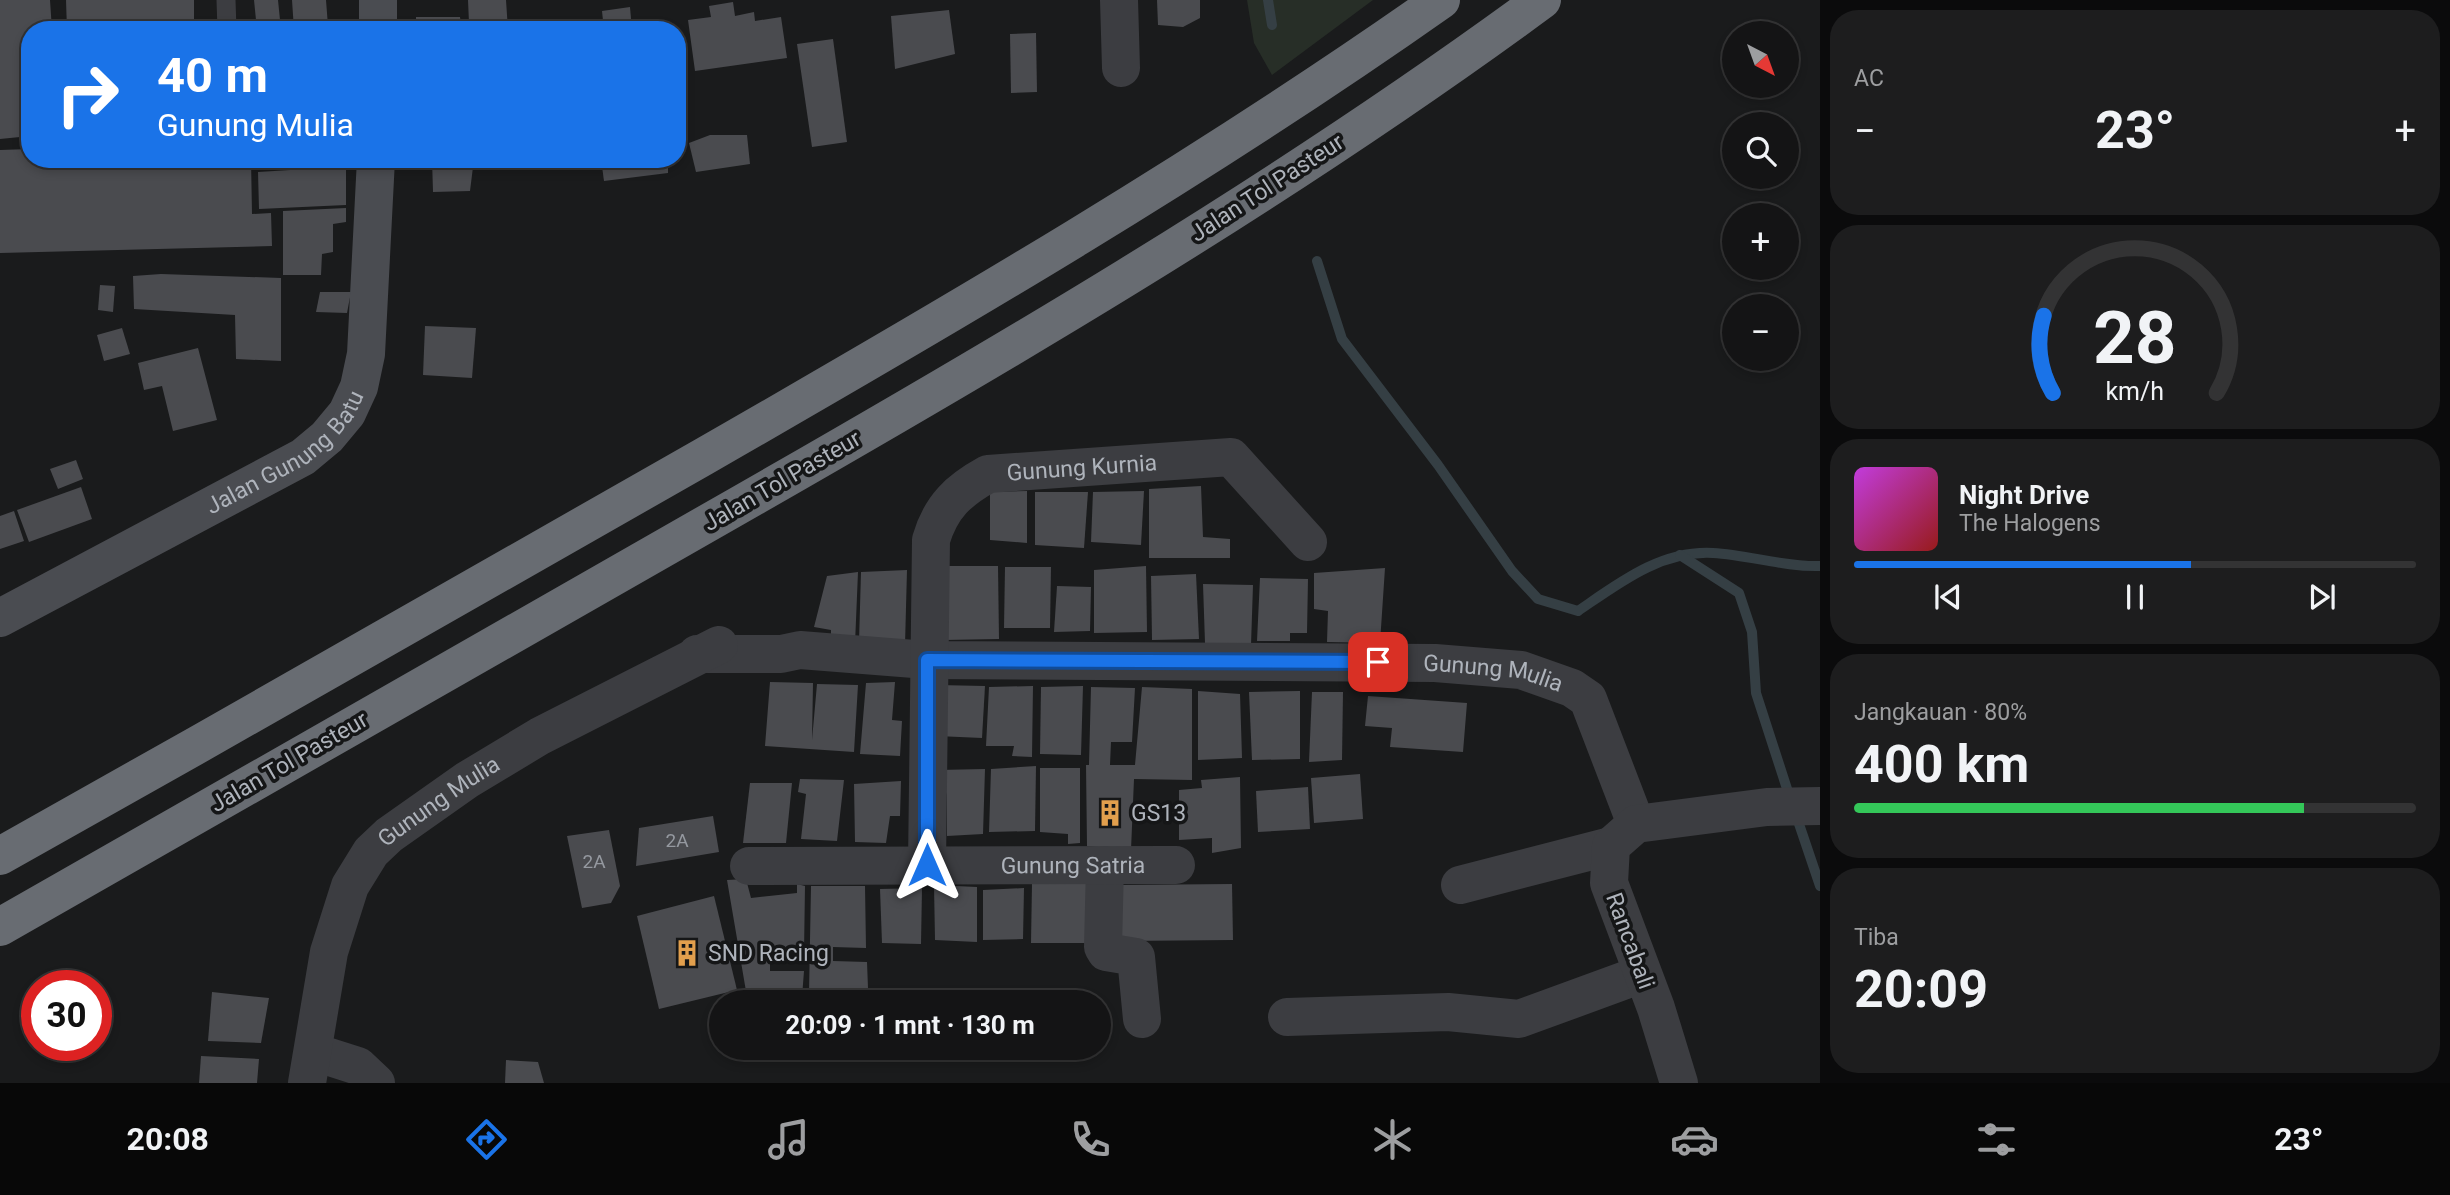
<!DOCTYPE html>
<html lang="id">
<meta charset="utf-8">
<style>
body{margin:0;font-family:Roboto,sans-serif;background:#1d1d1e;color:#f1f3f6;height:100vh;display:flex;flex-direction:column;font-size:26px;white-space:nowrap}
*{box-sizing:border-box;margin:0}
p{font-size:23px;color:#9d9ea0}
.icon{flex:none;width:38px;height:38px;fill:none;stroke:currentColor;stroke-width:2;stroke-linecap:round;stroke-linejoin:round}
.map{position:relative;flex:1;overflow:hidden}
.panel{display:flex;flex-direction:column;gap:10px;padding:10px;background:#0b0b0c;width:630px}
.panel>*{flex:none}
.top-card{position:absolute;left:21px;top:21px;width:665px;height:147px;border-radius:28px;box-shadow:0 4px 10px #0003,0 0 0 2px #333334;background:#1a73e8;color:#fff;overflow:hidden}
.needle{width:46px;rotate:139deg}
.buttons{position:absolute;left:1722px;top:21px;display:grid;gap:14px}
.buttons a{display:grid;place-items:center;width:77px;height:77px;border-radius:50%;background:#141415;box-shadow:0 4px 10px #0003,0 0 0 2px #333334;font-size:35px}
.speed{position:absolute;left:21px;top:970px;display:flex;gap:14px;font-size:35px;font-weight:700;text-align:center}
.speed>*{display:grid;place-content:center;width:91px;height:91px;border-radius:50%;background:#141415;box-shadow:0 4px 10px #0003,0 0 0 2px #333334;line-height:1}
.speed .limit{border:10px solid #d22;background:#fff;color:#111}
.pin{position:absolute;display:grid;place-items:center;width:60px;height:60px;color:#fff;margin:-30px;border-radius:14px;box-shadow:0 4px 10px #0006}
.me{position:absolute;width:77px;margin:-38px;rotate:0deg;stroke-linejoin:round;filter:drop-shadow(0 0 5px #0008)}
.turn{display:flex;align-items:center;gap:24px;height:147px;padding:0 21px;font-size:32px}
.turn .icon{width:91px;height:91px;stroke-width:2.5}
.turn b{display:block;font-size:49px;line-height:60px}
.big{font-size:52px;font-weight:700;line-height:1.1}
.panel .card{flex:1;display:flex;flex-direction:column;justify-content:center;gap:10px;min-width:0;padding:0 24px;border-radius:28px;background:#1d1d1e}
.panel .dial{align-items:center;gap:0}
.dial svg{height:182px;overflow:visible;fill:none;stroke:#333334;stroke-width:7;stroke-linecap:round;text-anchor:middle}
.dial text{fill:#f1f3f6;stroke:none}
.song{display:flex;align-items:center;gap:21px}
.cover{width:84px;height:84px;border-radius:10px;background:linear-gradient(135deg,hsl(290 70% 55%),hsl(0 70% 35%))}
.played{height:7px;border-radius:4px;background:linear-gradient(90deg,#1a73e8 60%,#333334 60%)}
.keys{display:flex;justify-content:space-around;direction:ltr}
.heat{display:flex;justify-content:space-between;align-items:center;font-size:38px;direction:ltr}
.charge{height:10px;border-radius:5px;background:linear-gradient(90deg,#34c759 80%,#333334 0)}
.trip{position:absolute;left:709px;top:990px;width:402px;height:70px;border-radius:35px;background:#141415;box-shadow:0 4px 10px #0003,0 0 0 2px #333334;font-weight:700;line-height:70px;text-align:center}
.tabs{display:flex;height:112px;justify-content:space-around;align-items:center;background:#080808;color:#9d9ea0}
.tabs .icon{width:49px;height:49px}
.tabs .current{color:#1a73e8}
.tabs b{font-size:32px;color:#f1f3f6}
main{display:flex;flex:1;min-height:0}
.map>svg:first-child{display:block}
</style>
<main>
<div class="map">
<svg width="1820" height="1083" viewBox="0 0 1820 1083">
<rect width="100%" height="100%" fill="#1a1b1c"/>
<polygon fill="#272e27" points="1247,0 1373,0 1272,75 1254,43"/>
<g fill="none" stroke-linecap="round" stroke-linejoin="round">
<g stroke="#353f44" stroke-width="10">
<polyline points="1268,0 1272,25"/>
<path d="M 1317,261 L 1342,339 L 1438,465 L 1512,571 L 1538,599 L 1578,611 C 1619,583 1661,550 1713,553 C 1749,555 1784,567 1820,566"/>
<polyline points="1680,555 1739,593 1752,632 1756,693 1790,798"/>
<polyline points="1796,815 1820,886"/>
</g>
</g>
<g fill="#4a4b4f">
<polygon points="0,0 50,0 52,30 30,30 30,136 0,139"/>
<polygon points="66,0 194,0 194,30 67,30"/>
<polygon points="254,0 278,0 281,30 257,30"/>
<polygon points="292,0 326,0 328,26 322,27 322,30 294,30"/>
<polygon points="468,0 506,0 508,30 494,30 494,21 469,23"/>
<polygon points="1157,0 1200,0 1200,18 1183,27 1158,25"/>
<polygon points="733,2 735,16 754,12 755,21 781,17 787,58 695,71 688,20 711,17 709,6"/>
<polygon points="630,7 632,30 604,30 602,11"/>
<polygon points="949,10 955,54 895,69 891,16"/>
<polygon points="416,17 460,17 462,30 416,30"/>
<polygon points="1036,33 1037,92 1011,93 1010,34"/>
<polygon points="833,39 847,142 812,147 797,44"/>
<polygon points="710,135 747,135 750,164 696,172 689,143"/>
<polygon points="30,149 30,159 251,159 252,214 271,213 272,246 0,253 0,150"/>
<polygon points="290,159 346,159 346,205 259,209 258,172 290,170"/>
<polygon points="432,159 474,159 470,191 433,192"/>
<polygon points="601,159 668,159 668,173 604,181"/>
<polygon points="346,208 346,222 333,224 333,252 322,254 321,275 283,275 283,211"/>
<polygon points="161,274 281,278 281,361 236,359 235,315 134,309 133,276"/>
<polygon points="100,285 115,286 113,312 98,310"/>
<polygon points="320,292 351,292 347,313 316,312"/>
<polygon points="425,326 476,328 472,378 423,375"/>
<polygon points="122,328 130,354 104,361 97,335"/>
<polygon points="198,348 217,420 173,431 162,386 144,390 138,363"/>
<polygon points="76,460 83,479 58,489 50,469"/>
<polygon points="1201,486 1203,537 1230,539 1230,558 1149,558 1149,489"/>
<polygon points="81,487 92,519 29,542 17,510"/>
<polygon points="1027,491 1027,543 990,540 990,492"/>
<polygon points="1144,491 1141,545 1091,542 1093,492"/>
<polygon points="1035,492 1088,492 1084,548 1035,545"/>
<polygon points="14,511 24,541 0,549 0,516"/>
<polygon points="945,566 998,566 999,639 944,640"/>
<polygon points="1146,566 1147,632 1094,633 1094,570"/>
<polygon points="1005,567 1051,567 1050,628 1004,628"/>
<polygon points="1385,568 1380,643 1327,642 1328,611 1314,609 1314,573"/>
<polygon points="907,570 905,645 859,642 861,572"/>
<polygon points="858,572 855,644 831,643 831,630 814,627 827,576"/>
<polygon points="1196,574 1199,639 1152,640 1151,576"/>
<polygon points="1260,578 1308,579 1307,633 1290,633 1290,641 1257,641"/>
<polygon points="1203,584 1253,585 1251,645 1205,643"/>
<polygon points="1057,586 1091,587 1090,631 1054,632"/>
<polygon points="770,682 813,683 812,740 817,684 858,685 854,752 765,746"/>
<polygon points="895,682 892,720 902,721 900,756 860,754 866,683"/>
<polygon points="937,685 985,686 982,738 937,736"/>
<polygon points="1033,686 1032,757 1012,756 1014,746 986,746 989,687"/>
<polygon points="1083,686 1081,755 1040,754 1041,687"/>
<polygon points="1091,687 1135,688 1132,742 1111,742 1110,765 1135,765 1142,687 1192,689 1192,780 1134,779 1131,850 1087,846 1086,765 1089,765"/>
<polygon points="1198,691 1240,694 1242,758 1198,760"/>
<polygon points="1300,691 1300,759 1252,760 1249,692"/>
<polygon points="1312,692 1343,692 1342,760 1309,762"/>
<polygon points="1368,696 1467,703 1463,752 1390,747 1392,728 1365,726"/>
<polygon points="1036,766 1035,831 989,832 991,769"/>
<polygon points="1040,768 1080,768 1080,843 1068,844 1068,834 1040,832"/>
<polygon points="985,769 983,834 947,836 947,795 938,770"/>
<polygon points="1360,774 1363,819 1314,823 1311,778"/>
<polygon points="1240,777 1241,848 1212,853 1212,838 1179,840 1179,790 1202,788 1201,780"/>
<polygon points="800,779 844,780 837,841 801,839 806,794 798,792"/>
<polygon points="901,781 900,816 890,816 886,843 855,842 854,784"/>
<polygon points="750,783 792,783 786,843 743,843"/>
<polygon points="1308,787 1310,829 1258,832 1256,791"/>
<polygon points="713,816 719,852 636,866 639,828"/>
<polygon points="609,830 620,886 611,903 582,908 567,836"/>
<polygon points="746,879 751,898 797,893 797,884 805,886 804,953 770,952 770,971 804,971 802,997 748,1003 727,880"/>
<polygon points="1032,883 1091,883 1091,943 1031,943"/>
<polygon points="1232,884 1233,940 1121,941 1121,885"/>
<polygon points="934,885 977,887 977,942 935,940"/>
<polygon points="811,886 865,886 866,948 833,947 833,961 867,962 868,988 809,993"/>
<polygon points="922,888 921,944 882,943 880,889"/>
<polygon points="1024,888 1023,939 983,940 983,890"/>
<polygon points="714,896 737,990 659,1009 637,916"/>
<polygon points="212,992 269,998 261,1043 208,1041"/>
<polygon points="201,1056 259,1059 257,1083 199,1083"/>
<polygon points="506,1060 538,1062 544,1083 505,1083"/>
</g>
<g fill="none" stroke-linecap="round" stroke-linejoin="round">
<polyline stroke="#3c3d41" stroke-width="19" points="226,0 227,30"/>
<g stroke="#3c3d41" stroke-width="38">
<polyline points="1119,0 1121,68"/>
<path id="s1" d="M 697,654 L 781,654 L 800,650 L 927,660 L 1435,663 L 1521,670 L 1572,688 L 1588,699 L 1636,824"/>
<path id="s2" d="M 927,865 L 931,540 C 941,506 959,490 988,474 L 1231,457 L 1308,542"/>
<polyline points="1105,865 1103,947 1106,952 1136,957 1142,1019"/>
<path id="s3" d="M 749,866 L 1176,865"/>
<polyline points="1460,885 1611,846"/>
<polyline points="1287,1017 1448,1012 1519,1019 1642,974"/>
<polyline points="314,1052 358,1066 376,1083"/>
<path id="s4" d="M 307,1083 L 329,952 L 350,886 L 371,852 L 389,835 L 467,780 L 540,736 L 719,645"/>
<polyline points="1679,1083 1656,1008 1609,883 1611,846 1636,824 1767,807 1820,806"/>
</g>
<g stroke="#4a4c51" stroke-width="38">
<polyline points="378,0 378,30"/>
<path id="s5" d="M 0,618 L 303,457 L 327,437 L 347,413 L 359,387 L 366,354 L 376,159"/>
</g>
<g stroke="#686c72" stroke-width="38">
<path d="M 0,856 C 235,724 470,591 703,457 C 954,313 1204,167 1441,0"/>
<path d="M 0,927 C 233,794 466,661 699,528 C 987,364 1274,197 1542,0"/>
</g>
</g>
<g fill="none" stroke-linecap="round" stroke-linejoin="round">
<defs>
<polyline id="route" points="927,865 927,660 1378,662"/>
</defs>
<use href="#route" stroke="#114b97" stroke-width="18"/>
<use href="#route" stroke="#1a73e8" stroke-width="12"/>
</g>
<defs>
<symbol id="building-bare" viewBox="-9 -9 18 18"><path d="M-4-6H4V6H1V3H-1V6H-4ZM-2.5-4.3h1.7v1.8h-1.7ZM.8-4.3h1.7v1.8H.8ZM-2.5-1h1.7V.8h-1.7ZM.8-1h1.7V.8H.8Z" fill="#e29f4d" stroke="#151617" stroke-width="2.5" paint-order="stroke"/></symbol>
</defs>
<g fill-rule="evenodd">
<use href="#building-bare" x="1091" y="794" width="38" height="38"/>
<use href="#building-bare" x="668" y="934" width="38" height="38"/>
</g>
<g text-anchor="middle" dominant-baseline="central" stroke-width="7" stroke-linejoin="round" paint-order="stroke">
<g font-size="19" fill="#9599a0">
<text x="677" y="840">2A</text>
<text x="594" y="861">2A</text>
</g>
<g font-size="23" fill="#aeb3bb" stroke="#151617">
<text transform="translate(1267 188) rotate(-33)">Jalan Tol Pasteur</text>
<text stroke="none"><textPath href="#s5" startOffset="332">Jalan Gunung Batu</textPath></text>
<text stroke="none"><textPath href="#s2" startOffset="509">Gunung Kurnia</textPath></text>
<text transform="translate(782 481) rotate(-30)">Jalan Tol Pasteur</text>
<text stroke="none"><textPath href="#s1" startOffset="798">Gunung Mulia</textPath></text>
<text transform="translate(289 762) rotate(-30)">Jalan Tol Pasteur</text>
<text stroke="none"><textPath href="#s4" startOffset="327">Gunung Mulia</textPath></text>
<text stroke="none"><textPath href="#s3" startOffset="324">Gunung Satria</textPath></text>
<text transform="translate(1630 941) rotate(70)">Rancabali</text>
</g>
<g font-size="23" fill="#aeb3bb" stroke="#151617" text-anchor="start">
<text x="1131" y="813">GS13</text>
<text x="708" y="953">SND Racing</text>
</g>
</g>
</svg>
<div class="buttons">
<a><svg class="needle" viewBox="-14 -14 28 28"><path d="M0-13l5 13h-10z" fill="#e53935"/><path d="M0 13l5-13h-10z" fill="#9d9ea0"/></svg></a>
<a><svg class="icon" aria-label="search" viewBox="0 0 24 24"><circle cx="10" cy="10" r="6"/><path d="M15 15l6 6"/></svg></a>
<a>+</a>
<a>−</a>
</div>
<div class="speed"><div class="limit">30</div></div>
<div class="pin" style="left:1378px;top:662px;background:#d93025"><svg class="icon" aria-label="arrive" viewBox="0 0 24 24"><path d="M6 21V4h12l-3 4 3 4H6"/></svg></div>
<svg class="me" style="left:927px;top:865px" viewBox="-20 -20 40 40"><path d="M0-17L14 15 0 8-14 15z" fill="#1a73e8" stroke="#fff" stroke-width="4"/></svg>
<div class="trip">20:09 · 1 mnt · 130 m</div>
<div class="top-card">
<div class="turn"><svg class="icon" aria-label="right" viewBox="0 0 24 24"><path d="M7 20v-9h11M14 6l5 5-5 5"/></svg><div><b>40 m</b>Gunung Mulia</div></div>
</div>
</div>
<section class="panel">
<div class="card"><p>AC</p>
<div class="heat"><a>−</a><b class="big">23°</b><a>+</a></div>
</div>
<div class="card dial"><svg viewBox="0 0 100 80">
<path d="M14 69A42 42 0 1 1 86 69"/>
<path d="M14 69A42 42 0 0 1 10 35" stroke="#1a73e8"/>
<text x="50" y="56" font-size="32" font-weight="700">28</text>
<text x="50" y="72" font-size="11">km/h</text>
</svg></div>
<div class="card">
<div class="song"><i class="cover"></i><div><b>Night Drive</b><p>The Halogens</p></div></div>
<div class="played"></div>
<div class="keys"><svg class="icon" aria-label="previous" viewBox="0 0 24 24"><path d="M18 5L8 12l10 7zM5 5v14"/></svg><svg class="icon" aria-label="pause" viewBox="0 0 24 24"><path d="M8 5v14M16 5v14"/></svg><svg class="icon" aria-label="next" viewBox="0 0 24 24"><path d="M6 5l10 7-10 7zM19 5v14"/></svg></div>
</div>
<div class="card"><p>Jangkauan · 80%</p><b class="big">400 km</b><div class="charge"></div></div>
<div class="card"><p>Tiba</p><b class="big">20:09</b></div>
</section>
</main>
<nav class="tabs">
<b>20:08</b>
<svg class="icon current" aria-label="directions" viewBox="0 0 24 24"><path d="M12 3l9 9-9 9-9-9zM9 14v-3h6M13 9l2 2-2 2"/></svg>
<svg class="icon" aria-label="music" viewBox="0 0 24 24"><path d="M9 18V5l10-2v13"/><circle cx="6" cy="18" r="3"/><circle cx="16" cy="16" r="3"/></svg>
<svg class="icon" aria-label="phone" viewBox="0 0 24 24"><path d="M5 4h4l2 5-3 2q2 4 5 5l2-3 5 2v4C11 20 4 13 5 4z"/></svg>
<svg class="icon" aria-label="climate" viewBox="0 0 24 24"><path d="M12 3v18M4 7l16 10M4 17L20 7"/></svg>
<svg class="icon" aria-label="car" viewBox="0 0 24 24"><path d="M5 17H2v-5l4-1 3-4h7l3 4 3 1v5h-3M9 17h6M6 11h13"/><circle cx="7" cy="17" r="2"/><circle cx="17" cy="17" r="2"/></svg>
<svg class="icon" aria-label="filters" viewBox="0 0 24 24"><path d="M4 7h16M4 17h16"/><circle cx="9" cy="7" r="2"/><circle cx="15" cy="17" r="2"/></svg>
<b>23°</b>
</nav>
